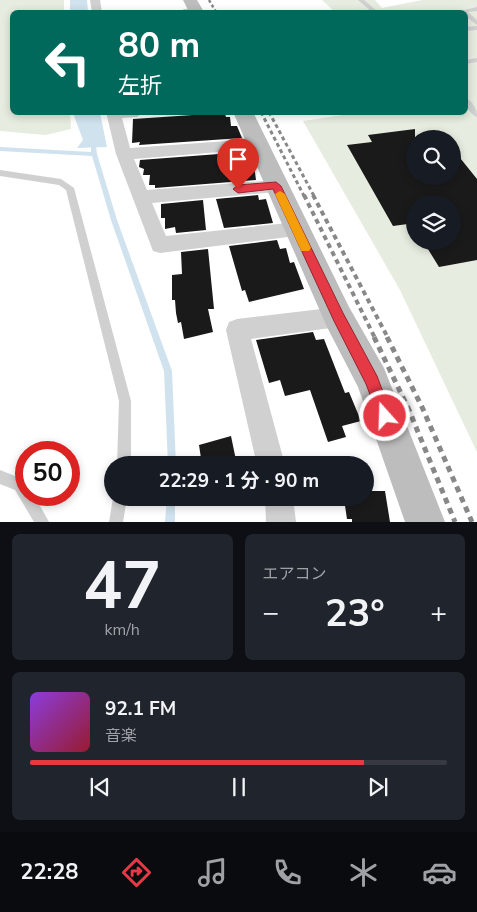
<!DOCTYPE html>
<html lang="ja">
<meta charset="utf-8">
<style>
body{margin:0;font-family:"Nunito Sans","Noto Sans JP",sans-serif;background:#20242c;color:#f1f3f6;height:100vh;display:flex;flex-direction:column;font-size:19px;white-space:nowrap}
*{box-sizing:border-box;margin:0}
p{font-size:16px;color:#9ea1a6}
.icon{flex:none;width:28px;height:28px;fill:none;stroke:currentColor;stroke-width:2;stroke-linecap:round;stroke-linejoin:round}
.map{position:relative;height:522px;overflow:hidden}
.sheet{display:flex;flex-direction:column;gap:12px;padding:12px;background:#0d0f14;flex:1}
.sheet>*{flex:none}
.top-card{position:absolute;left:10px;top:10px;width:458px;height:105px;border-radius:8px;box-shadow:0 2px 8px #0003;background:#00695c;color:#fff;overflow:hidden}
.fabs{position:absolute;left:406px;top:130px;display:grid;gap:10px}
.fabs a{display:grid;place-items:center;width:55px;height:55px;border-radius:50%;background:#171b24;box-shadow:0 2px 8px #0003;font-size:25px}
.speed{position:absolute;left:15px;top:441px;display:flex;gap:10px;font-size:25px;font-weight:700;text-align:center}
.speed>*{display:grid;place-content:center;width:65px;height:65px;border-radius:50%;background:#171b24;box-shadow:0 2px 8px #0003;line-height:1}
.speed .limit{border:8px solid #d22;background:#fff;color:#111}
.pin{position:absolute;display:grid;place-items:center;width:42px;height:42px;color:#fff;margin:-51px -21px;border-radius:50% 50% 50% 0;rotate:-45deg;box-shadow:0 0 5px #0007}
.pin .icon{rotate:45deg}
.me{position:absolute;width:55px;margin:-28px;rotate:340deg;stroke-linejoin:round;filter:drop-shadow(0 0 4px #0008)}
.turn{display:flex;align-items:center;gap:18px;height:105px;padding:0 25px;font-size:22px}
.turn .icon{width:65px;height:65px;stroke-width:2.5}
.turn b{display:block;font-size:35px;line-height:42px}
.big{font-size:38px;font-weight:700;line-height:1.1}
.sheet .widget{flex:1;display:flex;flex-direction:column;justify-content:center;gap:8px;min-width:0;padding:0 18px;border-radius:8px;background:#20242c}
.sheet .dial{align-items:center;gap:0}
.dial b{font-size:65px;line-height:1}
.song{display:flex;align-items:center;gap:15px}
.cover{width:60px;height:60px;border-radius:8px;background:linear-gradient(135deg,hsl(270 70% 55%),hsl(350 70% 35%))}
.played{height:5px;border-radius:2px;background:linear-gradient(90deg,#e63946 80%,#363941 80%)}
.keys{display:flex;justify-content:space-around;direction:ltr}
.heat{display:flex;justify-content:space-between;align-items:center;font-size:28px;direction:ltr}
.sheet .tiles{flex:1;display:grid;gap:12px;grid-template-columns:1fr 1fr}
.widget:last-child{grid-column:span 2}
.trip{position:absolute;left:104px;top:456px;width:270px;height:50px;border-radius:25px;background:#171b24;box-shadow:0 2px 8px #0003;font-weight:700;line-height:50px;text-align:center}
.menu{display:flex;height:80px;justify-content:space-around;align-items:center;background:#090b0e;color:#9ea1a6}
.menu .icon{width:35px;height:35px}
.menu .current{color:#e63946}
.menu b{font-size:22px;color:#f1f3f6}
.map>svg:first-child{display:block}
</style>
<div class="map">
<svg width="477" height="522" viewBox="0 0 477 522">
<rect width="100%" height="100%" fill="#fff"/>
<g fill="#e6ecdf" fill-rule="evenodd">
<polygon points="0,0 64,0 64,12 12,12 12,112 70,113 71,129 46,135 0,131"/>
<path d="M 322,0 L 375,0 L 382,8 L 422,0 L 477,0 L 477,452 L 400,290 L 303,121 L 364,112 L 465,112 L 465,12 L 335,12 ZM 415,139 L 452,139 L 452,176 L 415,176 ZM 415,204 L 452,204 L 452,241 L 415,241 Z"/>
</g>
<g fill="#cfe2ee">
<polygon points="70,0 87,0 88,12 70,12"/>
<polygon points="73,113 100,113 107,147 77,148 83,140"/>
</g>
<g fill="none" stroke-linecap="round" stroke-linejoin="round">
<g fill="#cfe2ee" fill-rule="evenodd">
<polygon points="93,137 95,139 97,154 117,220 172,371 176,465 168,465 164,371 111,220 92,156 0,151 0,147 91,152 91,139"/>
<polygon points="167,498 175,498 175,522 165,522"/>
</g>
</g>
<g fill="#1a1a1a">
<polygon points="208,114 225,114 226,117 230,117 231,126 237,126 242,138 139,145 140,142 132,143 133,119"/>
<polygon points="415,129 415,176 452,176 452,148 477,179 477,260 439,267 423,241 452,241 452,204 415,204 415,223 393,226 347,145 372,142 368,135"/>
<polygon points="245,152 245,159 251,158 254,165 256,180 155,188 155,185 149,185 150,175 143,175 144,169 139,167 140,160"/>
<polygon points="258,195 259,200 266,199 273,223 224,228 216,199"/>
<polygon points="203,200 206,230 176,233 175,227 165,229 165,218 161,218 161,204"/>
<polygon points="277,240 280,249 286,248 290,263 294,262 304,289 249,302 245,290 242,291 229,246"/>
<polygon points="208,249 214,309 208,309 213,332 184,339 181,322 178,323 176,313 175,300 172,300 172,275 182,274 181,252"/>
<polygon points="313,332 316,340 324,339 345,393 349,392 361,421 342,426 346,437 328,442 310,390 285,396 280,380 269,383 256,340"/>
<polygon points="231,436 237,465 202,465 199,445"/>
<polygon points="365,491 385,491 390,522 352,522 352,519 347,519 344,499 365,498"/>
</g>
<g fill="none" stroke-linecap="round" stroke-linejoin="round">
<g fill="#d0d0d0" fill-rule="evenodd">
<polygon points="358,0 364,0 378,12 372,12"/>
<polygon points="477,7 477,11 468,12 477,20 477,25 465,16 465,12 460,11"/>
<polygon points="477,26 477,30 465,31 465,27"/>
<polygon points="477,58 477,62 465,64 465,60"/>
<path d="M 465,98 C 473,101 477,109 477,117 C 470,114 465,106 465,98 Z"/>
<polygon points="0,170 61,179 74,188 131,401 131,465 117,465 119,401 66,190 59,185 0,176"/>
<polygon points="0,470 25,480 26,495 34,495 49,522 34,522 15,490 0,484"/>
<polygon points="113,498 127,498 123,522 109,522"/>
</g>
<g fill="#d0d0d0" fill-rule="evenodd">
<polygon points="90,0 100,0 102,12 92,12"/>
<polygon points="196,8 200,9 200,12 179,12 184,9"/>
<polygon points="106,112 144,112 137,117 122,118 130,148 257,139 263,140 265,144 263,148 257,149 134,159 147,190 276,180 282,182 285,186 282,190 276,192 152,203 166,236 297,222 304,225 306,230 304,235 160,253 153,251 116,154"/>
<polygon points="338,307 346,310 349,317 346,324 338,327 251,339 285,465 257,465 226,330 229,322 237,319"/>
<polygon points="265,498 293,498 296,522 266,522"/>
</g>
<g fill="#bdbdbd" fill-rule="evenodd">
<polygon points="183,0 197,0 204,12 189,12"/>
<polygon points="233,112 253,112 349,307 384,368 445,522 405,522 358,387 327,327"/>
</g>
<polyline stroke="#888" stroke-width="2.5" stroke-dasharray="3 2.5" stroke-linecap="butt" points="209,0 216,12"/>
<g stroke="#888" stroke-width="3" stroke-dasharray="4 3" stroke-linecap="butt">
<polyline points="261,112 304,196"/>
<polyline points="269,112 314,196"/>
</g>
<g stroke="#888" stroke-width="4" stroke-dasharray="5 4" stroke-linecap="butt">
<polyline points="304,195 375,338"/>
<polyline points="313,195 388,338"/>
</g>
<g stroke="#888" stroke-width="5" stroke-dasharray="6 5" stroke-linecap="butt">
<polyline points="374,337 409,410 455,522"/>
<polyline points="387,337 422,407 472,522"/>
</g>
</g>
<polygon fill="#e63946" stroke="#96252e" points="276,182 281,186 343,313 377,376 392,416 390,421 385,423 380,421 366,384 334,321 273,189 238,193 233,189 238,185"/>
<polygon fill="#f59e0b" points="280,191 285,194 311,248 309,251 301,251 300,248 275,194"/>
</svg>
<div class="fabs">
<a><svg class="icon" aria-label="search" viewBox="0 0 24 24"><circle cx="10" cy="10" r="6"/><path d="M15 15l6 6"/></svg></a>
<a><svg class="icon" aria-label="layers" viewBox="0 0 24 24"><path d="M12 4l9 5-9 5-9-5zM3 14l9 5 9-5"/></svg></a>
</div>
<div class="speed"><div class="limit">50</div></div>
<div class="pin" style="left:238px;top:189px;background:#d93025"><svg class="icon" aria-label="arrive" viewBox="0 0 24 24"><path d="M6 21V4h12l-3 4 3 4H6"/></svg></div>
<svg class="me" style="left:385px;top:416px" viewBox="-20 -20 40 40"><circle r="17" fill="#e63946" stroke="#fff" stroke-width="3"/><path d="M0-11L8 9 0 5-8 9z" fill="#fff"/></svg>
<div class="trip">22:29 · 1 分 · 90 m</div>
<div class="top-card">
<div class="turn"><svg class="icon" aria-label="left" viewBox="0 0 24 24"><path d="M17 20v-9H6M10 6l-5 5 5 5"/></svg><div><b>80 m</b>左折</div></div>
</div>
</div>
<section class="sheet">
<div class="tiles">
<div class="widget dial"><b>47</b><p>km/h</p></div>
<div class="widget"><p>エアコン</p>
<div class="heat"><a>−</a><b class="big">23°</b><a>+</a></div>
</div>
<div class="widget">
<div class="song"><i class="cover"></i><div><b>92.1 FM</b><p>音楽</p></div></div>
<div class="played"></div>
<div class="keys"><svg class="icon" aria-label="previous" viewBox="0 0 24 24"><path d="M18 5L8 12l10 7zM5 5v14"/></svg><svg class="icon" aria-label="pause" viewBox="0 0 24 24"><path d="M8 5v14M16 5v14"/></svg><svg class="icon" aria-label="next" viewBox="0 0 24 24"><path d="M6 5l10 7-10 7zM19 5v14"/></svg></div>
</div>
</div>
</section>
<nav class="menu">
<b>22:28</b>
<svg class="icon current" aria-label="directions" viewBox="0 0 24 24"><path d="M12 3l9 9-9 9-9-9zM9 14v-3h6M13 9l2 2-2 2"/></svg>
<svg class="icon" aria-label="music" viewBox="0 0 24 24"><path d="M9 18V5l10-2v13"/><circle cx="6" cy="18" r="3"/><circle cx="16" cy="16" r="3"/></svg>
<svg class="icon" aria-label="phone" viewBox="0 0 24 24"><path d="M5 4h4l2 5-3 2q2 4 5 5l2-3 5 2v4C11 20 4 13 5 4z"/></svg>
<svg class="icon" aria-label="climate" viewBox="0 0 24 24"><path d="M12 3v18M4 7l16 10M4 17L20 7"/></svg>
<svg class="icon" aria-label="car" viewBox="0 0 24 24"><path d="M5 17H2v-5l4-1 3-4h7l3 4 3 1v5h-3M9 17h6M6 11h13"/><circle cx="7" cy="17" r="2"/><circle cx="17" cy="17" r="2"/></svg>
</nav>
